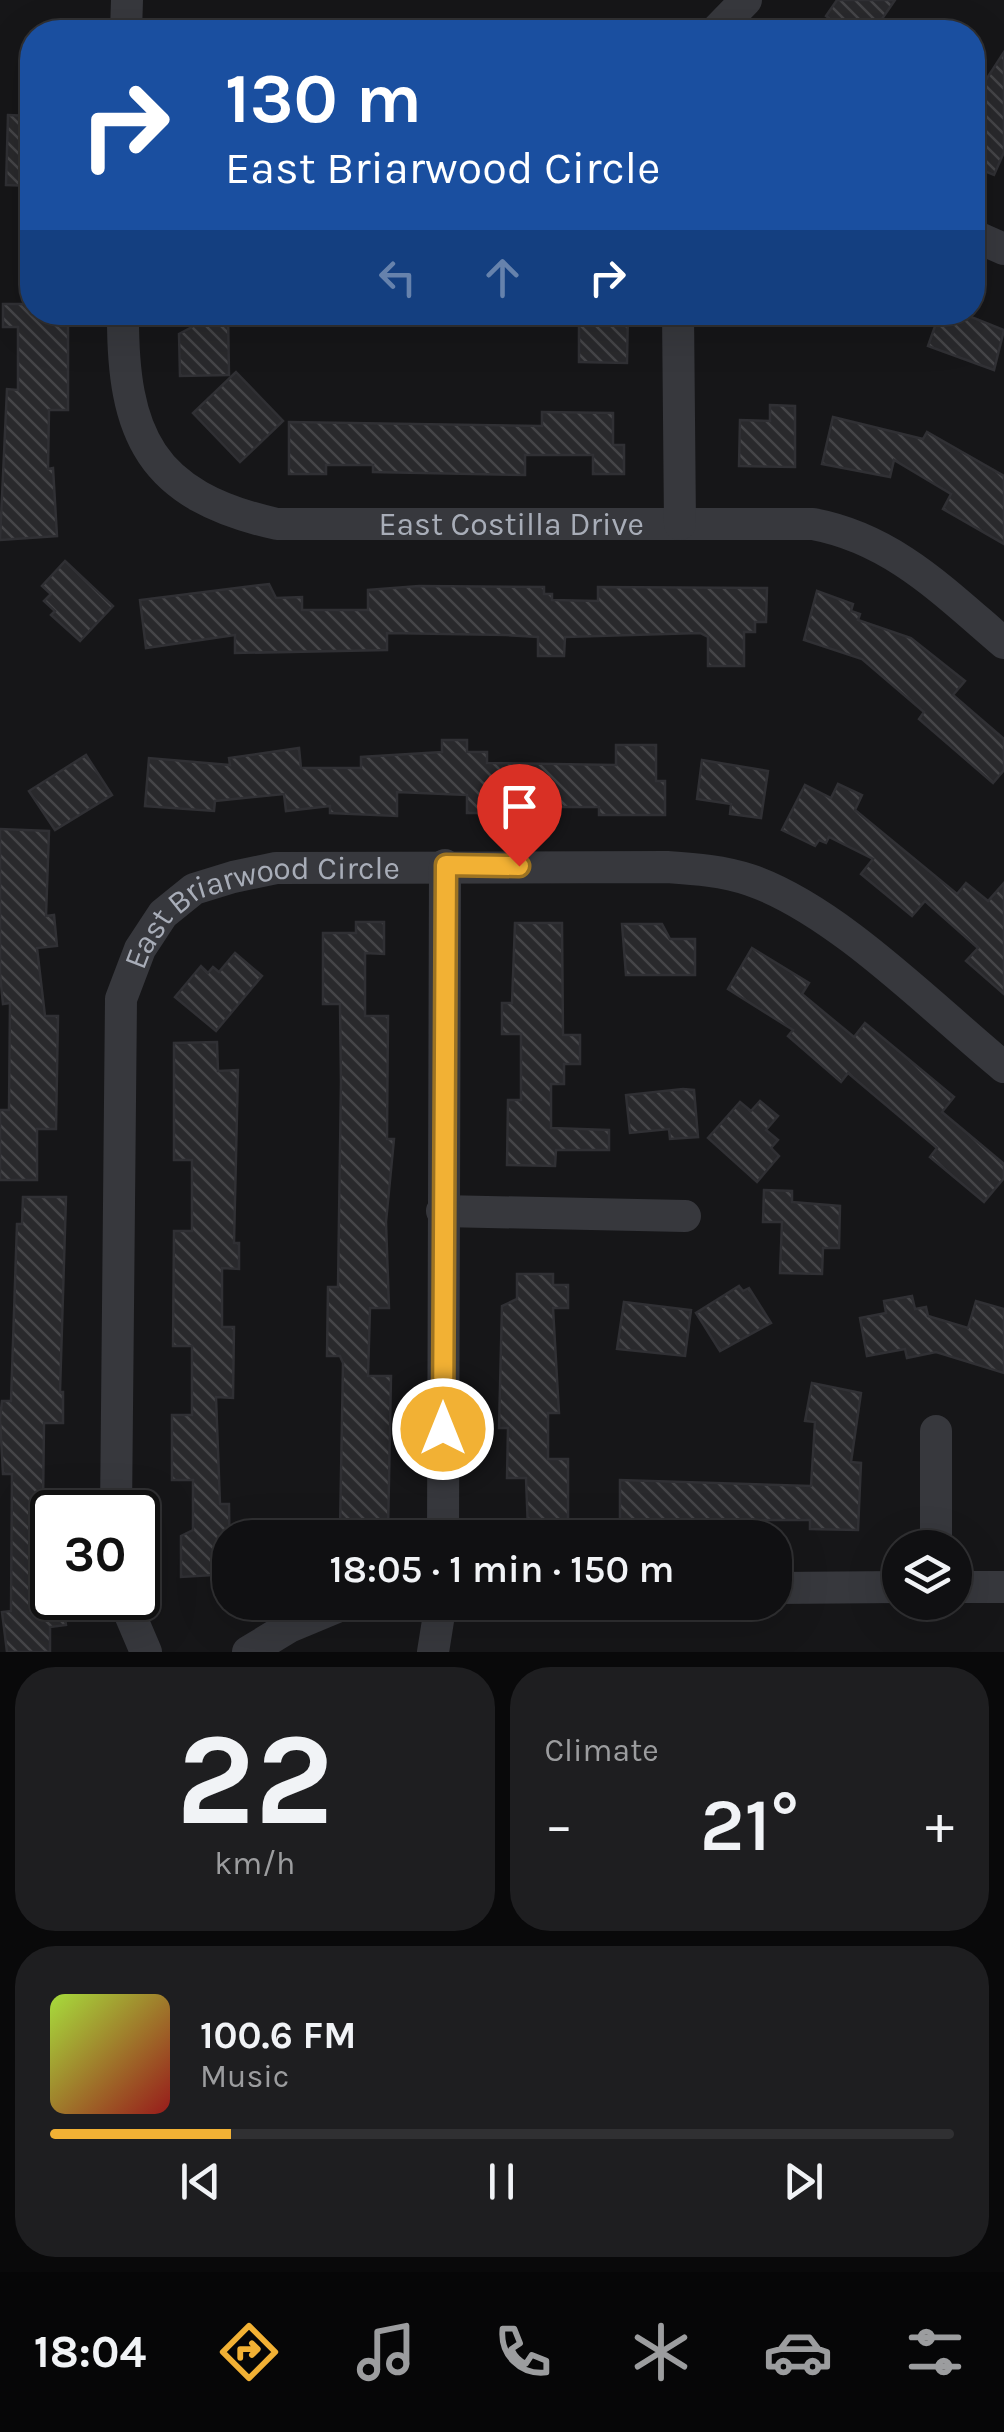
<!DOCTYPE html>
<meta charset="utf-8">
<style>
body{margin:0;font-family:Karla,sans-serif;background:#1e1e20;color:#f1f3f6;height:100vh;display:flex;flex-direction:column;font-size:38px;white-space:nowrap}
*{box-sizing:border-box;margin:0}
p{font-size:32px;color:#9c9d9f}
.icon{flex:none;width:55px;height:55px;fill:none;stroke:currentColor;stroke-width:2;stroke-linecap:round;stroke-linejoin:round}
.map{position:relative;height:1652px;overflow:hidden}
.side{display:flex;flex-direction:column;gap:15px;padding:15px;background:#09090a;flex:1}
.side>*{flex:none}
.guide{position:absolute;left:20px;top:20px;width:965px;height:305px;border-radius:40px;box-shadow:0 10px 40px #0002,0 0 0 2px #303032;background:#1a4fa0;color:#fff;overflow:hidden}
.fabs{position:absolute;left:882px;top:1530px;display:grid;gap:20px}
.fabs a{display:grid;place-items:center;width:90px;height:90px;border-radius:50%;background:#101012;box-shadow:0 10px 40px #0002,0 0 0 2px #303032;font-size:50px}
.speed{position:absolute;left:30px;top:1490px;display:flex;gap:20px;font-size:50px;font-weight:700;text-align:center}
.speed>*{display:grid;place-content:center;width:130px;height:130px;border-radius:50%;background:#101012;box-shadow:0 10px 40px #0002,0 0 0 2px #303032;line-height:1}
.speed .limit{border:5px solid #111;border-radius:15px;background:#fff;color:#111}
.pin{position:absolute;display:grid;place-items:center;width:85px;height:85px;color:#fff;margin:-102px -42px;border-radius:50% 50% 50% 0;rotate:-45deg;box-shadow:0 0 10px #0007}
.pin .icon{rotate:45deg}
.me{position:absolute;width:110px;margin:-55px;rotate:0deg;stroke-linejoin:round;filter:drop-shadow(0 0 8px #0008)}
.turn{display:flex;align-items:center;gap:35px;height:210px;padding:0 40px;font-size:45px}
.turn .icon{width:130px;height:130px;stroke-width:2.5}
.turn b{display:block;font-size:70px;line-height:85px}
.lanes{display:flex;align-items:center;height:95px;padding:0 40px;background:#0003;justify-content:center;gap:50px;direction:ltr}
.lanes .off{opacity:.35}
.big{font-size:75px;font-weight:600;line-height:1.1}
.side .tile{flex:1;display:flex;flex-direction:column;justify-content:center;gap:15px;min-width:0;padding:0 35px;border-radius:40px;background:#1e1e20}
.side .dial{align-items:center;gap:0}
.dial b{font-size:130px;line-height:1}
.song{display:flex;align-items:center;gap:30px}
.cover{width:120px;height:120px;border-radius:15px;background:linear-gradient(135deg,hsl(80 70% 55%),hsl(0 70% 35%))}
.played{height:10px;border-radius:5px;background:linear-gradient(90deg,#f2b134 20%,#303032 20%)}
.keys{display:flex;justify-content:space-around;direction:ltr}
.heat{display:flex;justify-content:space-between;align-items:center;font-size:55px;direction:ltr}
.side .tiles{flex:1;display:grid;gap:15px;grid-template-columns:1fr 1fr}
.tile:last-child{grid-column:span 2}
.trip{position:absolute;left:212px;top:1520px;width:580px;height:100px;border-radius:40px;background:#101012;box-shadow:0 10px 40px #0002,0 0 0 2px #303032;font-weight:600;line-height:100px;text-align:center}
.tabs{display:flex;height:160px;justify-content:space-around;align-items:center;background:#060607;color:#9c9d9f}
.tabs .icon{width:70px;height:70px}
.tabs .active{color:#f2b134}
.tabs b{font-size:45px;color:#f1f3f6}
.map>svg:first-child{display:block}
</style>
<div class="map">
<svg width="1004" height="1652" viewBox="0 0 1004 1652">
<defs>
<pattern id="building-back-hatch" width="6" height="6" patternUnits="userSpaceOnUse" patternTransform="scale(2.5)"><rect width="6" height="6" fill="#29292c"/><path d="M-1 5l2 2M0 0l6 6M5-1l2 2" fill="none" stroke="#454548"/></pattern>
</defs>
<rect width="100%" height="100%" fill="#161618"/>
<g fill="url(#building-back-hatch)" stroke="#303034" stroke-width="2.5">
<polygon points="837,0 895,0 873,32 841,32 828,24 831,20 826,16"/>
<polygon points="1004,52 1004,152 994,175 972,166 972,86 980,89"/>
<polygon points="8,115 32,116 32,186 6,185"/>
<polygon points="3,304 32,304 32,312 63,312 63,323 68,324 68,410 49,410 48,469 53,468 57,536 0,540 7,389 18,390 18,327 3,327"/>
<polygon points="192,312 228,312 229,375 180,376 179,334 192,327"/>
<polygon points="584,312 628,312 627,363 579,362 579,324 584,324"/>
<polygon points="940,312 959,312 1004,330 994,370 928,346"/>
<polygon points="236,372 283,421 240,462 193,413"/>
<polygon points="770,405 795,406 795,467 739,466 740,420 770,421"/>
<polygon points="542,412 613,413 613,445 624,445 624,474 593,474 593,455 525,455 525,475 373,472 373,465 326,465 326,474 289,474 289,422 542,426"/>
<polygon points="833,417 923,439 927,432 1004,476 1004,544 943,509 951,494 894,460 890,477 822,464"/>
<polygon points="65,561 113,606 80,641 51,615 55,611 44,601 51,594 42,586"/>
<polygon points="269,584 276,598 302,597 302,610 368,610 368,590 419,586 544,587 544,594 552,594 552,600 598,601 598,587 767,588 766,622 755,622 755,632 744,632 744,666 708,666 708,637 700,633 565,637 564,656 538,656 538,637 506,635 387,633 387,650 235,653 235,635 146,648 140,600"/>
<polygon points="817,591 853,604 851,611 860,614 858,620 911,638 965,681 953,695 1004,739 1004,770 993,783 919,719 924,712 862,659 804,640"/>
<polygon points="442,740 467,740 467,752 487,752 487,763 616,765 616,745 656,745 656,781 665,781 665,815 599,815 599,807 549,807 549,813 467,813 467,795 397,792 397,816 330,813 330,806 286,811 284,794 215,801 214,811 145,806 149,758 230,765 229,758 299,748 301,768 361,768 361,757 442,752"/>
<polygon points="86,755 112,795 55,830 29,791"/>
<polygon points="702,760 768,771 761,818 730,814 731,804 697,799"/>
<polygon points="838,784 862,795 855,810 957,894 966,883 988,901 1004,883 1004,994 966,961 978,948 925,901 912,916 861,874 873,859 829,837 826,843 819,840 815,846 782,830 805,785 831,798"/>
<polygon points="0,829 49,831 46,916 54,915 57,946 37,948 45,1016 58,1016 56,1129 37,1129 37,1180 0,1180 0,1110 9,1110 10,1003 3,1004 0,974"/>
<polygon points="356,922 384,922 384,954 365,953 365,1016 388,1016 387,1139 394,1139 386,1222 389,1308 370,1308 368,1376 391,1376 388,1532 340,1531 343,1363 340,1356 327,1356 328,1287 338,1287 341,1082 340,1004 323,1004 323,933 356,933"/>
<polygon points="515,923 562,923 563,1035 580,1035 580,1064 564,1064 564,1084 551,1084 551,1128 609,1130 609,1150 556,1150 555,1166 507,1165 508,1100 521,1100 521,1034 502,1034 502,1003 512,1003"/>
<polygon points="622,924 662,924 670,939 695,939 695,975 626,975"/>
<polygon points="752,948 809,983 802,994 854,1037 865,1023 954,1097 942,1112 1004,1164 1004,1178 984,1202 930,1157 937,1148 848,1073 841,1082 788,1036 793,1030 728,989"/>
<polygon points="235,953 262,976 216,1031 175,997 201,966 208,973 213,967 219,972"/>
<polygon points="217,1042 218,1071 238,1070 234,1243 239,1243 239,1269 222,1268 222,1327 234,1327 233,1398 216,1397 220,1504 229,1504 230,1574 181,1577 181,1536 193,1530 193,1480 172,1480 172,1415 192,1415 192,1346 173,1346 174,1231 192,1231 192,1160 174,1160 174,1043"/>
<polygon points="683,1089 694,1090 698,1137 670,1139 669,1129 630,1133 626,1095"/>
<polygon points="760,1101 778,1116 766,1130 778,1140 771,1148 779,1156 757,1182 708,1138 740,1102 751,1111"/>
<polygon points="764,1190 792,1191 792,1202 840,1206 839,1248 823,1248 822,1274 780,1273 782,1222 763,1222"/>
<polygon points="23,1197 66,1197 60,1392 63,1392 63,1423 44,1423 43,1504 49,1504 48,1529 52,1529 52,1598 62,1598 66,1625 50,1627 50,1652 7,1652 2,1612 11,1611 12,1474 3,1474 0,1419 2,1401 11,1401 17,1224 22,1224"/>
<polygon points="517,1274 553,1274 553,1285 568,1285 568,1308 553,1308 559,1413 548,1413 548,1459 568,1459 568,1530 528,1530 526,1478 507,1478 508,1428 499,1428 502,1306 517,1299"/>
<polygon points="739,1286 743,1291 749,1288 771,1323 720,1351 696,1313"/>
<polygon points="912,1296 915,1309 926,1307 928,1316 968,1328 976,1301 1004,1309 1004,1373 936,1352 907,1358 905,1349 867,1356 860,1318 886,1313 884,1301"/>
<polygon points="624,1302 691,1310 685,1356 617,1349"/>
<polygon points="812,1383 861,1393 851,1462 861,1463 858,1530 810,1529 810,1520 748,1520 741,1534 699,1534 699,1531 636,1530 636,1520 620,1520 620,1480 811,1486 815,1422 805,1421"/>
</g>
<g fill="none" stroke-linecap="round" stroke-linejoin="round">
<g stroke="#37383d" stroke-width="32">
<polyline points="126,32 127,0"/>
<polyline points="715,32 746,0"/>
<polyline points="972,235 1004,249"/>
<path id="s1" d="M 123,312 C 122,435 150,496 277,524 L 813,524 C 893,539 944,592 1004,643"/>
<polyline points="678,312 680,524"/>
<polyline points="442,1211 685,1216"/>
<path id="s2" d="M 116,1512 L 121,999 L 140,949 L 163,914 L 194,889 L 233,877 L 276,868 L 667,867 C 696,869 723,871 750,880 C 837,910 932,1008 1004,1067"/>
<polyline points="443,1538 445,865"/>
<polyline points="936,1548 936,1431"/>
<polyline points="955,1587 1004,1587"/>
<polyline points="775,1588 900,1587"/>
<polyline points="123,1598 146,1652"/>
<polyline points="248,1652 289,1627 349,1602"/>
<polyline points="433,1652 441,1602"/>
</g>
</g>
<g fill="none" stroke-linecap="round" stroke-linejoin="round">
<defs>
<polyline id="route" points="443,1429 446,865 519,866"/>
</defs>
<use href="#route" stroke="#9d7322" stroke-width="25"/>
<use href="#route" stroke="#f2b134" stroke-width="18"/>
</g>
<g text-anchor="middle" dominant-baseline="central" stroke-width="10" stroke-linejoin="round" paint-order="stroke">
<g font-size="32" fill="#a8adb8" stroke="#111113">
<text stroke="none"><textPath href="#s1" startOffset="528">East Costilla Drive</textPath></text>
<text stroke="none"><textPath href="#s2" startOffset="702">East Briarwood Circle</textPath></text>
</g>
</g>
</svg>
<div class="fabs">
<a><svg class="icon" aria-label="layers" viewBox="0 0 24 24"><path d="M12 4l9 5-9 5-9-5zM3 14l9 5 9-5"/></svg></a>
</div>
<div class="speed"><div class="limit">30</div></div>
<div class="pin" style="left:519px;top:866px;background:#d93025"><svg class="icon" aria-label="arrive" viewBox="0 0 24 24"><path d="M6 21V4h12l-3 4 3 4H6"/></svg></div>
<svg class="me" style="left:443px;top:1429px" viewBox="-20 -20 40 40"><circle r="17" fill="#f2b134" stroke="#fff" stroke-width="3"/><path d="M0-11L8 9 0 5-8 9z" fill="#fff"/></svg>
<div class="trip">18:05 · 1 min · 150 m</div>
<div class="guide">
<div class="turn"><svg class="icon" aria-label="right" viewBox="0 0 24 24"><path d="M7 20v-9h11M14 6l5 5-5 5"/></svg><div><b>130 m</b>East Briarwood Circle</div></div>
<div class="lanes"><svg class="icon off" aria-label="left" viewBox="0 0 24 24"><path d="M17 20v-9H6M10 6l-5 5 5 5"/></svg><svg class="icon off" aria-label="ahead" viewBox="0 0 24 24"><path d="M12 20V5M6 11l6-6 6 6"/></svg><svg class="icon" aria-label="right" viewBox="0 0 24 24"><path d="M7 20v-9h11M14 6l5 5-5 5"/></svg></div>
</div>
</div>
<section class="side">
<div class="tiles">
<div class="tile dial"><b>22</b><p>km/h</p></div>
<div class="tile"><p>Climate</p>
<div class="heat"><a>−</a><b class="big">21°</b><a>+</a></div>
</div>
<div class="tile">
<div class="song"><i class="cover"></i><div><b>100.6 FM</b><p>Music</p></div></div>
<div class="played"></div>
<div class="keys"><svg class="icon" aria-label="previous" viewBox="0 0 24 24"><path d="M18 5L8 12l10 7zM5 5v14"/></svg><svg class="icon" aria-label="pause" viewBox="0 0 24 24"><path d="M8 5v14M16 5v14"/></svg><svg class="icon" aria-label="next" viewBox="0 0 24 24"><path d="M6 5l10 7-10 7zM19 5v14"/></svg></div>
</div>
</div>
</section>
<nav class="tabs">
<b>18:04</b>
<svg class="icon active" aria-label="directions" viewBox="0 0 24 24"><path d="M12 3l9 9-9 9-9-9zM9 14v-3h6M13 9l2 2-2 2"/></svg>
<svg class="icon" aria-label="music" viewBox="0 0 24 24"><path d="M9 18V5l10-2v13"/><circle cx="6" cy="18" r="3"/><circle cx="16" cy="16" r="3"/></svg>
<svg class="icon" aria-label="phone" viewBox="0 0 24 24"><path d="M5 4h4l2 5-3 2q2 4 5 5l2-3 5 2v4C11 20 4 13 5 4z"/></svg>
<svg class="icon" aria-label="climate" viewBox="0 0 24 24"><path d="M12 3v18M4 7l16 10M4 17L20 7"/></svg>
<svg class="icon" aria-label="car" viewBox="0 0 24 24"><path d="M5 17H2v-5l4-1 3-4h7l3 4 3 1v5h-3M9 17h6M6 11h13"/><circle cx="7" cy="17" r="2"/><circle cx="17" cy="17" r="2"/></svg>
<svg class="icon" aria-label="filters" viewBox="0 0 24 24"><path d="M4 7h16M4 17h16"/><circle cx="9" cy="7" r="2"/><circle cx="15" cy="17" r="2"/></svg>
</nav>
